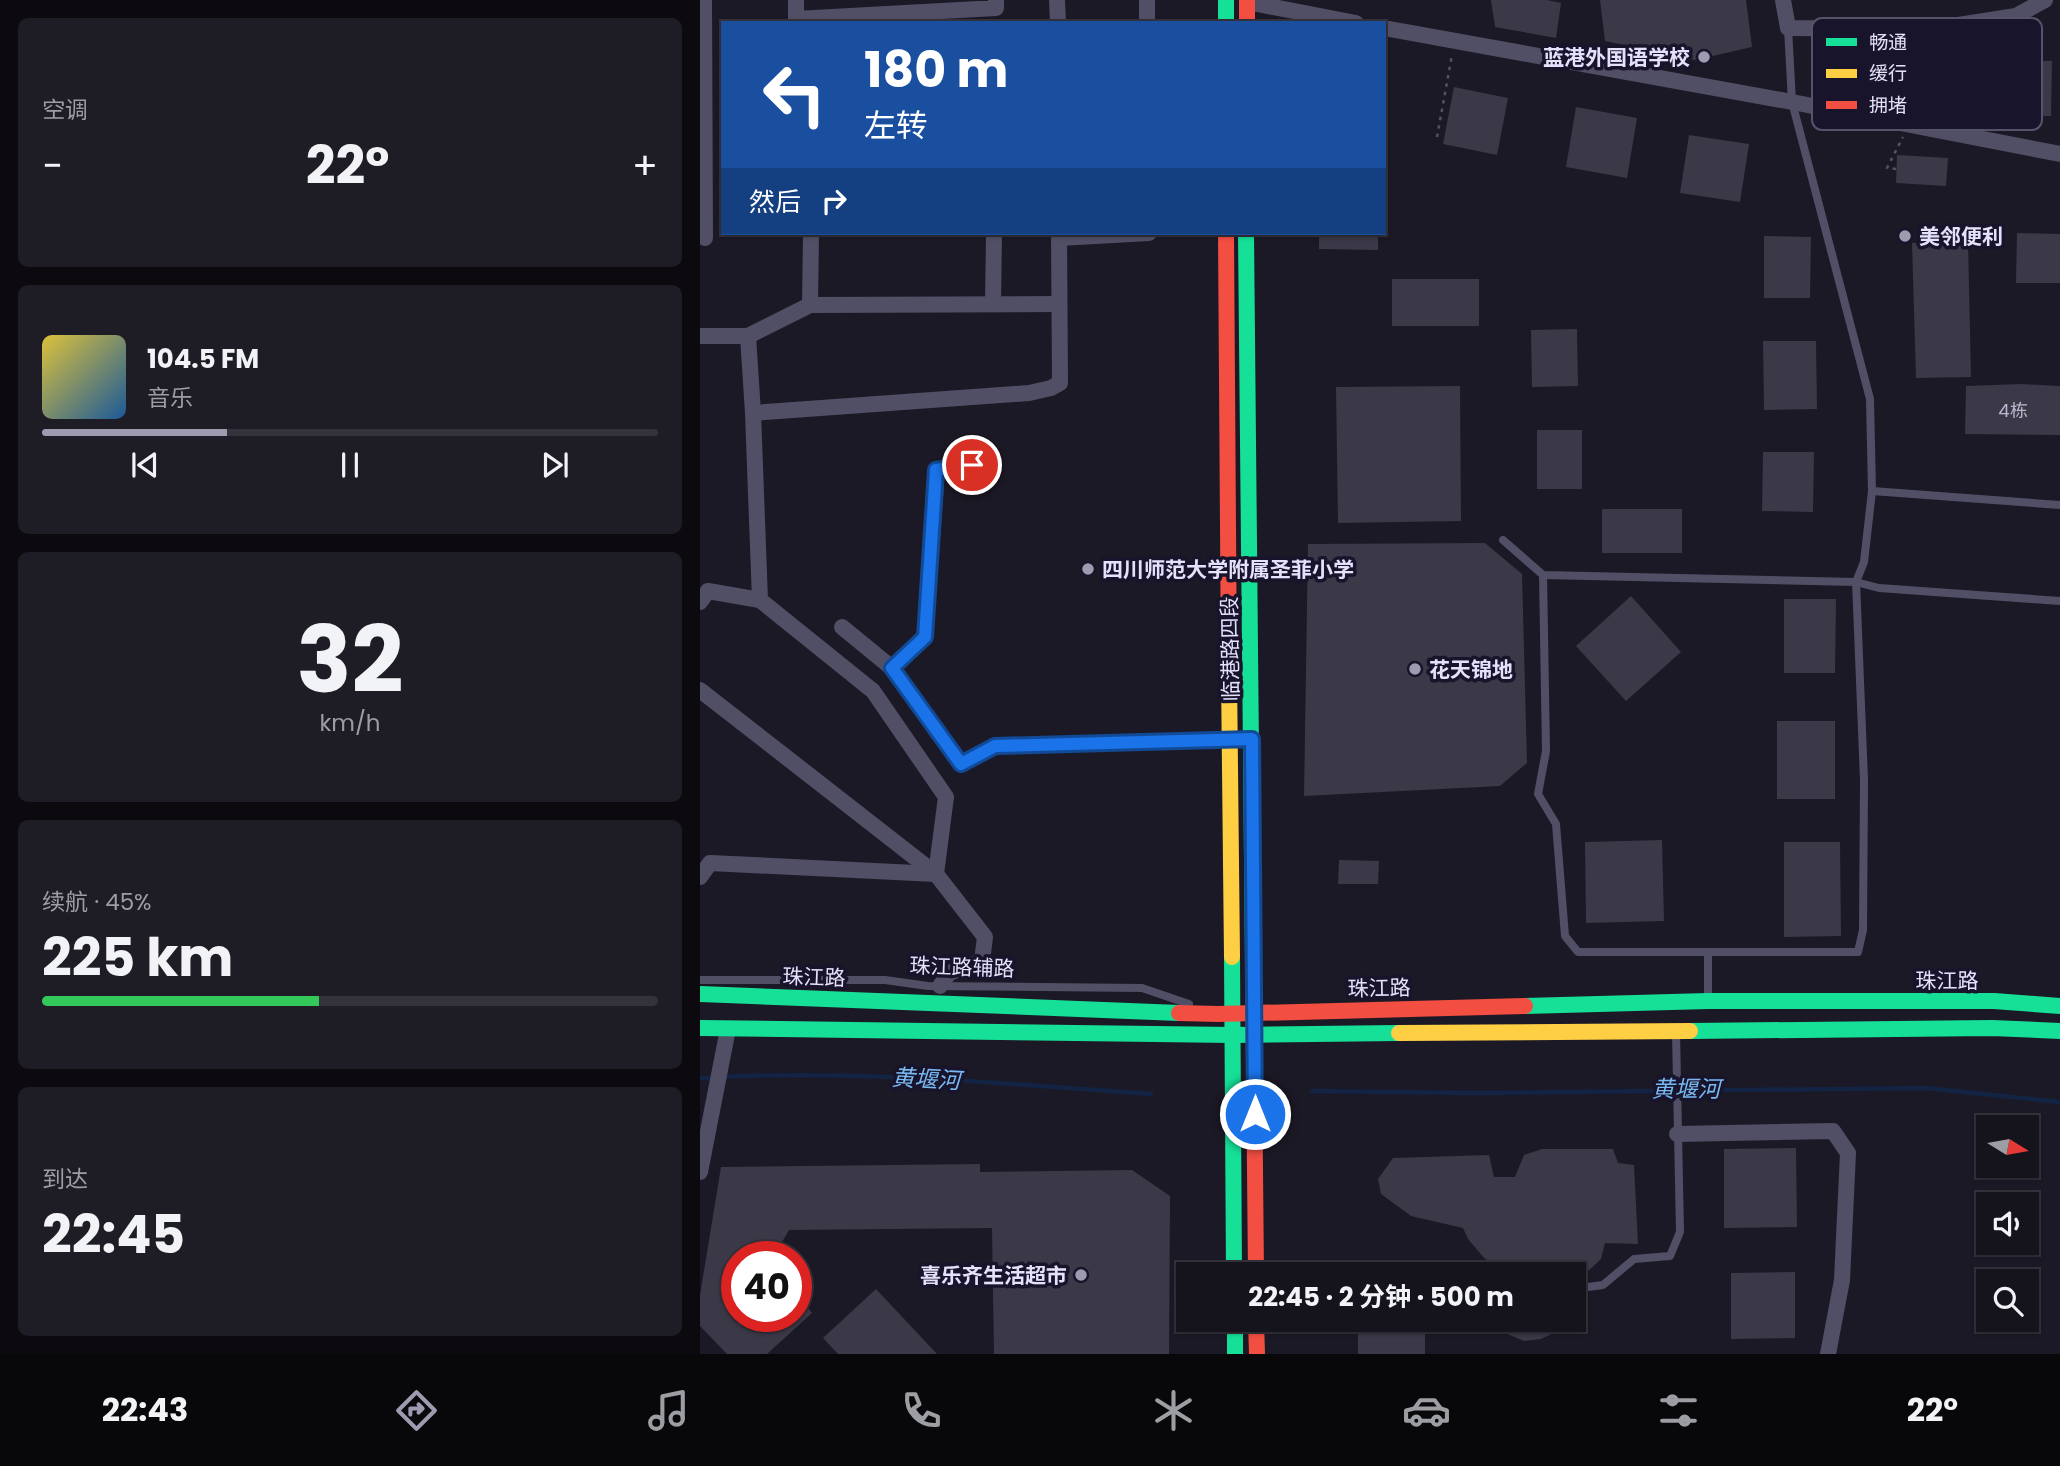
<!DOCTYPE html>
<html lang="zh">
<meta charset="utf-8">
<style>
body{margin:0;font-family:Poppins,"Noto Sans SC",sans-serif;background:#1e1c25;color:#f1f3f6;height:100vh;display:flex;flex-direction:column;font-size:26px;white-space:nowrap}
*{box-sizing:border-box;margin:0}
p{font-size:23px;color:#9d9ea3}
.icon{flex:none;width:38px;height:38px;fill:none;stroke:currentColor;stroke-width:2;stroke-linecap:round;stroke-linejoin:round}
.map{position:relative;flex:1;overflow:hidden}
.details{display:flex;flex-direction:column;gap:18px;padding:18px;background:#0c0a0f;width:700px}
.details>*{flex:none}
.top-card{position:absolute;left:21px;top:21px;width:665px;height:214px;border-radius:0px;box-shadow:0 2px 5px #0004,0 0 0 2px #34323b;background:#1a4fa0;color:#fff;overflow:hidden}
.needle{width:46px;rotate:101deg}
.buttons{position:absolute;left:1276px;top:1115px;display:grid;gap:14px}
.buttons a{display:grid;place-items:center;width:63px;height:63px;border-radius:0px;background:#15131c;box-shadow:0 2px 5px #0004,0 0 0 2px #34323b;font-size:35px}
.speed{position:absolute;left:21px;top:1241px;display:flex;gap:14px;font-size:35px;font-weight:700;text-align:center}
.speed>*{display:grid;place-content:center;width:91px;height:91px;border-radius:50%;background:#15131c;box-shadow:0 2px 5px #0004,0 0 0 2px #34323b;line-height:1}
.speed .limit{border:10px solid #d22;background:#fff;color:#111}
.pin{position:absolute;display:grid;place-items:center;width:60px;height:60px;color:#fff;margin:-30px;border:4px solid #fff;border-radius:50%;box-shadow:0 2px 7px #0007}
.me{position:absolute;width:77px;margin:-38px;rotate:0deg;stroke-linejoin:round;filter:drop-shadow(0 0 5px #0008)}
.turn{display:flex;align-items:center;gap:24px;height:147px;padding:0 28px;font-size:32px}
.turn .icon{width:91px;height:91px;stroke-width:2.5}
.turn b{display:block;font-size:49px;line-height:60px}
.then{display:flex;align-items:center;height:66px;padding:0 28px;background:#0003;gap:14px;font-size:26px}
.big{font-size:52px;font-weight:700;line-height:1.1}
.details .widget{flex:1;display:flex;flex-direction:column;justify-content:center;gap:10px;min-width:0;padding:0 24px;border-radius:10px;background:#1e1c25}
.details .dial{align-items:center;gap:0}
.dial b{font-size:91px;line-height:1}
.song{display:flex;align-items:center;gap:21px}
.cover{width:84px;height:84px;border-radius:10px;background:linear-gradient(135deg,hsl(50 70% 55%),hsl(210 70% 35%))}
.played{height:7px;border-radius:4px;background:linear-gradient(90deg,#9e9bb1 30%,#34323b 30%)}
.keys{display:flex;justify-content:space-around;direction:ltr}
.heat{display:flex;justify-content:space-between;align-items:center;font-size:38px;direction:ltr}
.charge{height:10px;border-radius:5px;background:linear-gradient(90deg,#34c759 45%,#34323b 0)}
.trip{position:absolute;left:476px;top:1262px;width:410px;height:70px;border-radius:0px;background:#15131c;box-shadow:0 2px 5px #0004,0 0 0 2px #34323b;font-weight:700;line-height:70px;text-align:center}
.tab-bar{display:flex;height:112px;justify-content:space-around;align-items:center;background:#08080b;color:#9d9ea3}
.tab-bar .icon{width:49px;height:49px}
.tab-bar .selected{color:#9e9bb1}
.tab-bar b{font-size:32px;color:#f1f3f6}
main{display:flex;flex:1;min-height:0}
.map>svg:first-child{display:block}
</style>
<main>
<section class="details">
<div class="widget"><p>空调</p>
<div class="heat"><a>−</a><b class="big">22°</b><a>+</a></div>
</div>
<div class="widget">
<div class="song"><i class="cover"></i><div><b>104.5 FM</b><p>音乐</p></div></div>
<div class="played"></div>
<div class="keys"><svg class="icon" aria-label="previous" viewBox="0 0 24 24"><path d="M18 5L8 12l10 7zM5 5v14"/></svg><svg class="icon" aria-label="pause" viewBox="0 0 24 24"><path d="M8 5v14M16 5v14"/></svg><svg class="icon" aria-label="next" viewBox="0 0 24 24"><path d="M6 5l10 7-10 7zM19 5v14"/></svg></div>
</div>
<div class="widget dial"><b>32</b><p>km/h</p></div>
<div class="widget"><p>续航 · 45%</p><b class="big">225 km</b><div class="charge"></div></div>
<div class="widget"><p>到达</p><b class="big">22:45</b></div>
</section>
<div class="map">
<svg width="1360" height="1354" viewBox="0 0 1360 1354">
<rect width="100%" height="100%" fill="#1c1926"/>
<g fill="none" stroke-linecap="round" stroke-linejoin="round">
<g stroke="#122343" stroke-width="4.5">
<path d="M 22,1077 C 165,1070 308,1084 451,1094"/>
<polyline points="0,1078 13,1078"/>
<polyline points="612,1091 775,1093 1225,1088 1360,1102"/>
</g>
</g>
<g fill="#3b3847">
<polygon points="791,0 847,0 861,3 856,38 795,27"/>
<polygon points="900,0 1046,0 1052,47 995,60 905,41"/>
<polygon points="1302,60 1352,61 1351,116 1300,115"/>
<polygon points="754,87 808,98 797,155 743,144"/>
<polygon points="876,107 937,118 927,178 866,167"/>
<polygon points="989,135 1049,144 1040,202 980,193"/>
<polygon points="1197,155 1248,158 1246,186 1196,183"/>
<polygon points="619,233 678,233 678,250 619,249"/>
<polygon points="1317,233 1360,234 1360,283 1316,283"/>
<polygon points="1064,236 1111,237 1110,298 1064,298"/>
<polygon points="1268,241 1271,377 1216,378 1212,243"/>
<rect x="692" y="279" width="87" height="47"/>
<polygon points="877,329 878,386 832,387 831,330"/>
<polygon points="1063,341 1116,341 1117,409 1064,410"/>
<polygon points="1320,384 1360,386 1360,435 1265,434 1266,386"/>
<polygon points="760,386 761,521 638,523 636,387"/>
<rect x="837" y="430" width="45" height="59"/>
<polygon points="1063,452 1114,452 1113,512 1062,511"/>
<rect x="902" y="509" width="80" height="44"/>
<polygon points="785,543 822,574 827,763 800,786 604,796 608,544"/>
<polygon points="931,596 981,652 926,701 876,646"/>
<polygon points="1084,599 1136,599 1135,673 1084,673"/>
<rect x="1077" y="721" width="58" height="78"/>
<polygon points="962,840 964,921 886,923 885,842"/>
<polygon points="1084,842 1140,842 1141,936 1084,937"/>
<polygon points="639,860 679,861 678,884 638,884"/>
<polygon points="1096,1148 1097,1227 1024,1228 1024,1149"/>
<polygon points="842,1149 913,1149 918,1163 934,1165 938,1244 905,1243 901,1259 884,1275 806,1273 784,1258 768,1239 763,1228 711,1216 681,1194 678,1179 693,1158 789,1155 794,1177 815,1177 824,1155"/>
<polygon points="280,1164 280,1172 432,1170 470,1196 469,1354 294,1354 292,1228 89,1230 74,1256 37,1256 37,1316 96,1316 96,1291 112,1313 67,1354 27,1354 0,1326 0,1295 21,1167"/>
<polygon points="1095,1272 1095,1338 1031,1339 1031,1273"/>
<polygon points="176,1289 237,1354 138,1354 123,1338"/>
<rect x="658" y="1320" width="67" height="34"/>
<polygon points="790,1320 881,1320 841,1339 824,1341 805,1333"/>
</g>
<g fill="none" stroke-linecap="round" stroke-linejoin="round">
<g stroke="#4c5562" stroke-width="2.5" stroke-dasharray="3.5 5" stroke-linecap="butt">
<polyline points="737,137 752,55"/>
<polyline points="1196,169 1187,168 1203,137"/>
</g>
<g stroke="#514f65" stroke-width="8">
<polyline points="1172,491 1360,505"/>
<polyline points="803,540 843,575 1156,582 1164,562 1172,491 1170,399 1092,102 1088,28"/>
<polyline points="843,575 846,751 838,794 856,824 865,936 878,952 1158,952 1163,930 1164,780 1156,582 1179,588 1360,601"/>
<polyline points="0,980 185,980 228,986 442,988 489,1004"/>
<polyline points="1008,998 1008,952"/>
<polyline points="873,1289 903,1285 934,1259 970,1256 980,1232 976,1032"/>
</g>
<g stroke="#514f65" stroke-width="16">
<polyline points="4,0 5,238"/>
<polyline points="96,0 96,23"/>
<polyline points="357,0 358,23"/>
<polyline points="447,0 447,23"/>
<polyline points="1083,0 1088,28 1233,29 1316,16 1345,0"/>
<polyline points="547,2 656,23"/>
<polyline points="96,19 296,8 296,0"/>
<polyline points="684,28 1092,102 1360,154"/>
<polyline points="359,238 449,233"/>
<polyline points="293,304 294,233"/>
<polyline points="110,305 359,304"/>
<polyline points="0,336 48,336 110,305 111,233"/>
<polyline points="48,336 53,413"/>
<polyline points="0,602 8,591 60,600"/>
<polyline points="142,627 192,668 261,764 295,746 539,739"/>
<polyline points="192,668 225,637 237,470 272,465"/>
<polyline points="0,690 236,874"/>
<polyline points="0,877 10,863 236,874"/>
<polyline points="240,986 249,973 282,961 285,937 236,874 246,797 173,691 60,600 53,413 329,393 351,388 360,383 359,233"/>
<polyline points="977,1134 1133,1131 1148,1153 1142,1280 1128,1354"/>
<polyline points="0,1172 28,1029"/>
</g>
<g stroke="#16e098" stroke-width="16">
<polyline points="526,0 526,23"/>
<polyline points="546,233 553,961"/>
<polyline points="532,957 534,1274"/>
<polyline points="0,994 479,1013"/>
<polyline points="825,1006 1008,1001 1294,1001 1360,1006"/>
<polyline points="0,1028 533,1035 699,1033"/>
<polyline points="990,1031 1292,1028 1360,1031"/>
<polyline points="535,1320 535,1354"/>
</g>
<g stroke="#ffcf43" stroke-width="16">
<polyline points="529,674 532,957"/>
<polyline points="699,1033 990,1031"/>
</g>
<g stroke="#f24e42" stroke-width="16">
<polyline points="547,0 547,23"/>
<polyline points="526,233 529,674"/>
<polyline points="553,961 556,1274"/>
<polyline points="479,1013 518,1014 825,1006"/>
<polyline points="556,1320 557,1354"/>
</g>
</g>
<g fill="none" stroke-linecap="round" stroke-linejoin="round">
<defs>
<polyline id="route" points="272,465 236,470 225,637 192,668 261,764 295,746 552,739 555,1114"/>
</defs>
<use href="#route" stroke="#114b97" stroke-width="18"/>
<use href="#route" stroke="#1a73e8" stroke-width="12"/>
</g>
<g fill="#9e9bb1" stroke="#18142b" stroke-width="2.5">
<circle cx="1004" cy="57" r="7"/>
<circle cx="1205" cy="236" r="7"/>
<circle cx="388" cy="569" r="7"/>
<circle cx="715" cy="669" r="7"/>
<circle cx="381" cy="1275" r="7"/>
</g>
<g text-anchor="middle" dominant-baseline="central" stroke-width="7" stroke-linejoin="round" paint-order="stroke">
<g font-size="18" fill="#bab7cf">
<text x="1313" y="410">4栋</text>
</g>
<g font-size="21" font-weight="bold" fill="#e4e1fc" stroke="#18142b" text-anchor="start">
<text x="990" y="57" text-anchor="end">蓝港外国语学校</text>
<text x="1219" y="236">美邻便利</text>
<text x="402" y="569">四川师范大学附属圣菲小学</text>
<text x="729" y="669">花天锦地</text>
<text x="367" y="1275" text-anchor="end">喜乐齐生活超市</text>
</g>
<g font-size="21" fill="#e4e1fc" stroke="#18142b">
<text transform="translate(530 649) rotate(-91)">临港路四段</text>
<text transform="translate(262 967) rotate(2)">珠江路辅路</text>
<text transform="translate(114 977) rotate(2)">珠江路</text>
<text x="1247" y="980">珠江路</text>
<text transform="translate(679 988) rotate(-1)">珠江路</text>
</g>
<g font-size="23" font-style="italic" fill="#79b9f1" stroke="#18142b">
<text transform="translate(226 1079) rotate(3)">黄堰河</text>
<text x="986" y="1089">黄堰河</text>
</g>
</g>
<rect x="1112" y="18" width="230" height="112" rx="10" fill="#18142b" stroke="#55526a" stroke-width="2"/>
<rect x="1126" y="38" width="31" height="8" fill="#16e098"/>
<rect x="1126" y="69" width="31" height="9" fill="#ffcf43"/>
<rect x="1126" y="101" width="31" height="8" fill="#f24e42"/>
<g font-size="19" fill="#e4e1fc">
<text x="1169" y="49">畅通</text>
<text x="1169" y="80">缓行</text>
<text x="1169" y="112">拥堵</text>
</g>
</svg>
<div class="buttons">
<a><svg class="needle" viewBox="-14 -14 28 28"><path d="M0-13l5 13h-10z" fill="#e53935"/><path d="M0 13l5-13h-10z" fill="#9d9ea3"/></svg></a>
<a><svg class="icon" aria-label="sound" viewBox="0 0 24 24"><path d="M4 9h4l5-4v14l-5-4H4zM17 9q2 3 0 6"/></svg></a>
<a><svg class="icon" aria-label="search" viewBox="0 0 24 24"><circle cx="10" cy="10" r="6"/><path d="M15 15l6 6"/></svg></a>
</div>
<div class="speed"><div class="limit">40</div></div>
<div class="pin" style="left:272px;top:465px;background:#d93025"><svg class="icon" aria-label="arrive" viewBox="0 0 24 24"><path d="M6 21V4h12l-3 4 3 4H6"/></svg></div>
<svg class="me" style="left:555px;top:1114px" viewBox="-20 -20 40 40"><circle r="17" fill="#1a73e8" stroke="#fff" stroke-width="3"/><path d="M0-11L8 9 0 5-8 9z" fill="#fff"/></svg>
<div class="trip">22:45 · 2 分钟 · 500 m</div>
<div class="top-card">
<div class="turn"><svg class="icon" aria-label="left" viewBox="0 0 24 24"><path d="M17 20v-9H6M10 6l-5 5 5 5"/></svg><div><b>180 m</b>左转</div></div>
<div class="then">然后<svg class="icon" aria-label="right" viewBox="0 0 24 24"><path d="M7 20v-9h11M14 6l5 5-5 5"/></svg></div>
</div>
</div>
</main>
<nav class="tab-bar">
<b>22:43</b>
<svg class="icon selected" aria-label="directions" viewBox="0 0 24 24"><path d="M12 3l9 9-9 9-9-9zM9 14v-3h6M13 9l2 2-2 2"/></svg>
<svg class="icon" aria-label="music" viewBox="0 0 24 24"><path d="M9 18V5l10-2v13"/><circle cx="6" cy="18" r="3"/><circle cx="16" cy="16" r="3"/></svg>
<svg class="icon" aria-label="phone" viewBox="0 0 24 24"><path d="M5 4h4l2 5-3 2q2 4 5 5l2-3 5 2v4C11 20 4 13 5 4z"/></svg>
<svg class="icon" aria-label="climate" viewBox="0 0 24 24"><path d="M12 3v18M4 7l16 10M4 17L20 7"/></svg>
<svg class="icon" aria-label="car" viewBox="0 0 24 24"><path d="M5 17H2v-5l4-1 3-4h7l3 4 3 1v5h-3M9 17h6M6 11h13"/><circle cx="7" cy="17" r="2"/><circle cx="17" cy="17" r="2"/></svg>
<svg class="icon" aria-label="filters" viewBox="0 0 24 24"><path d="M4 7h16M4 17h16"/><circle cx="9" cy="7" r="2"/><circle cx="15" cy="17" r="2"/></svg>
<b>22°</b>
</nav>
